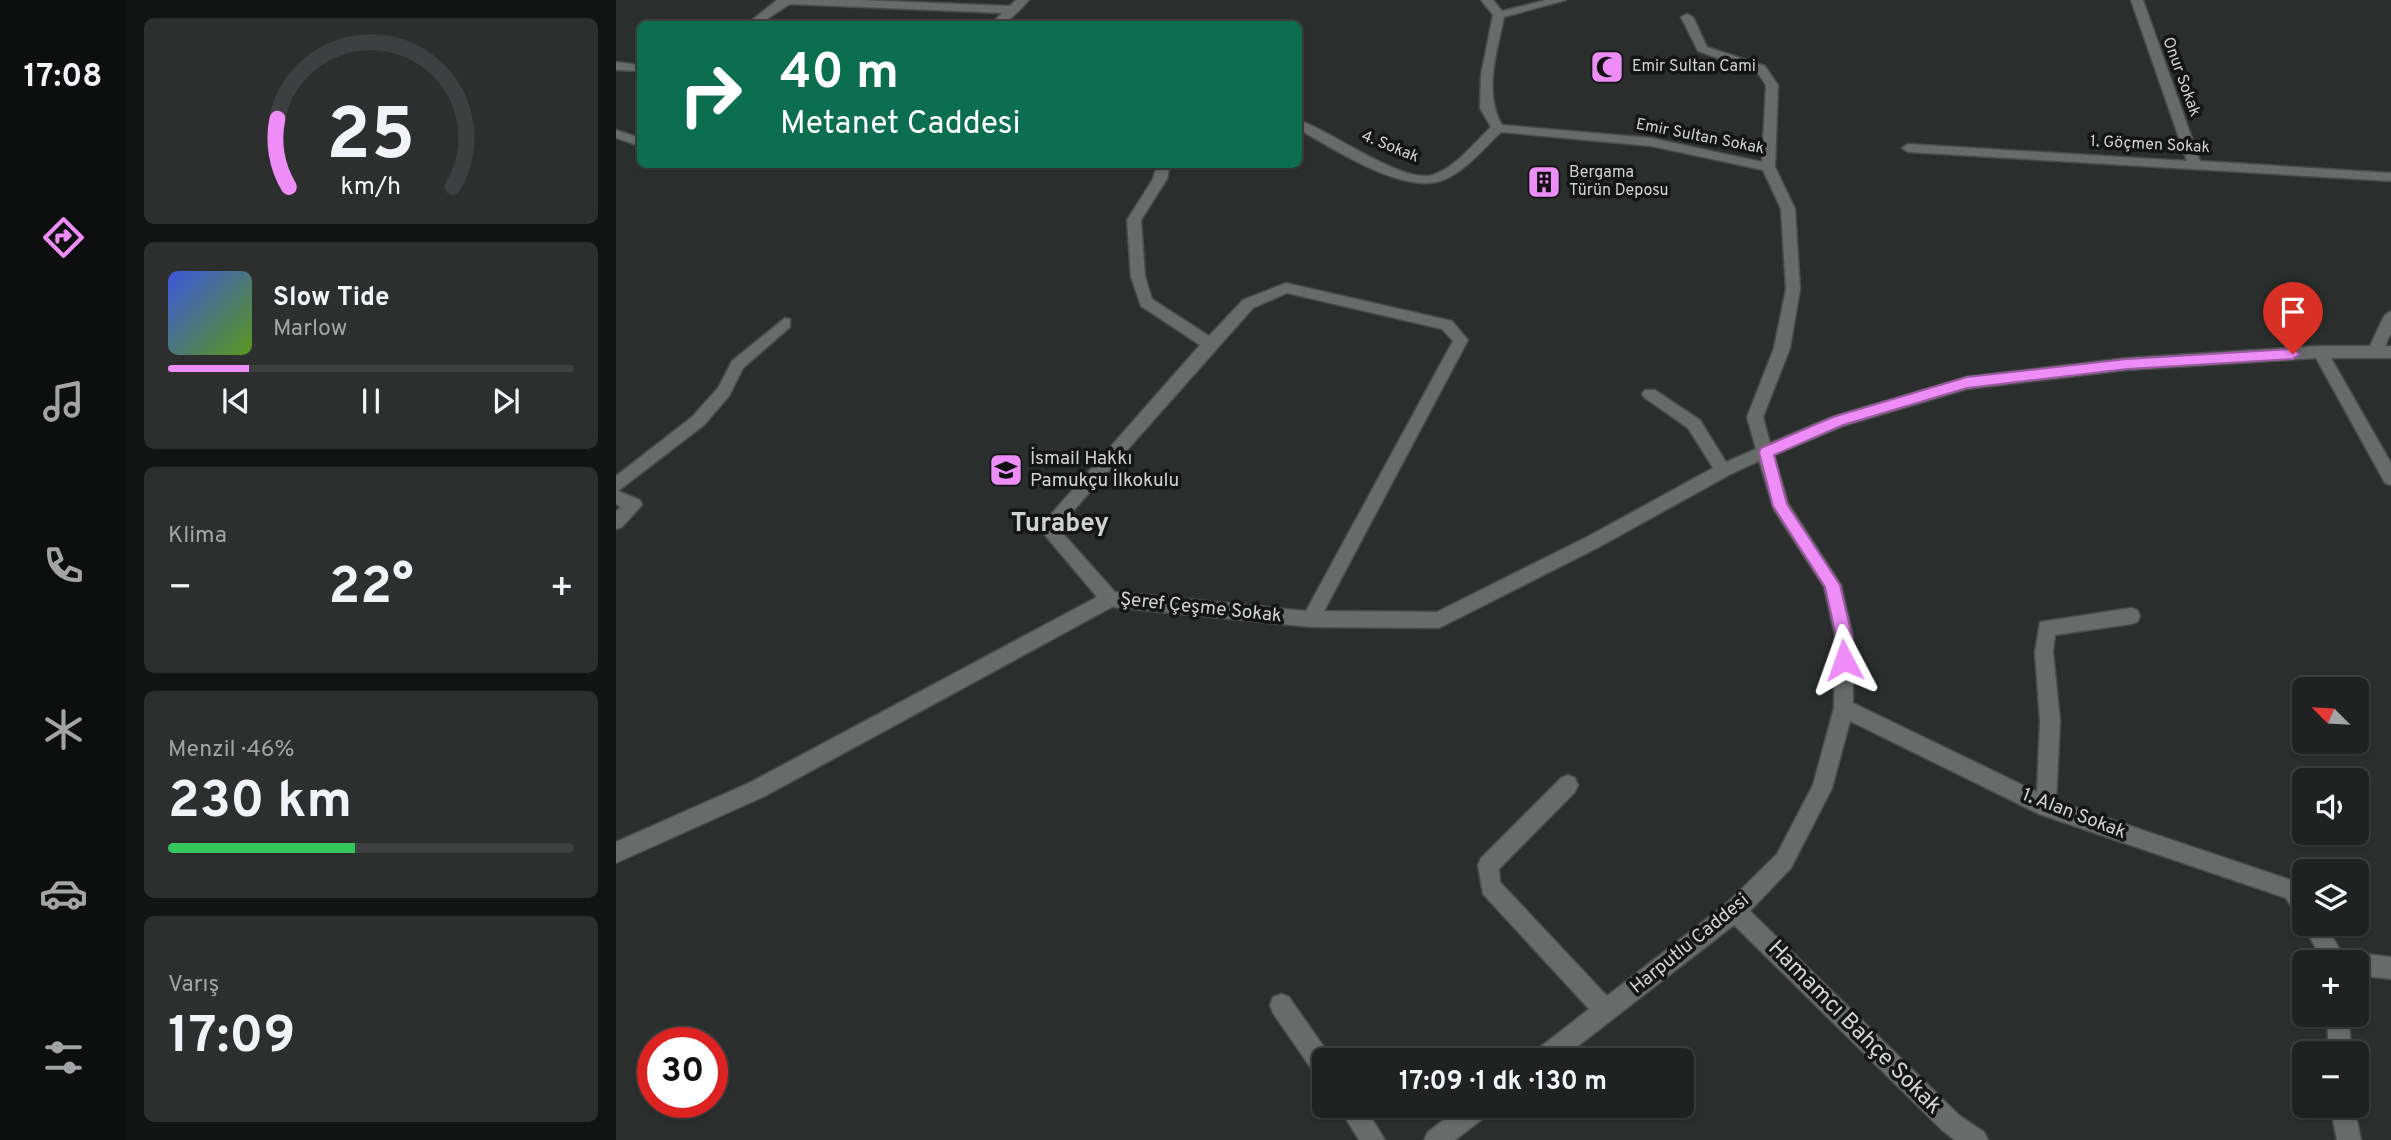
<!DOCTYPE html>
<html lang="tr">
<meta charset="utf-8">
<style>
body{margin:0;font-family:Overpass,sans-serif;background:#2d2f2f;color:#f1f3f6;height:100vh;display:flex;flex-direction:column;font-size:26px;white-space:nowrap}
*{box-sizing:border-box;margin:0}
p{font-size:23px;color:#a2a4a5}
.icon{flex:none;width:38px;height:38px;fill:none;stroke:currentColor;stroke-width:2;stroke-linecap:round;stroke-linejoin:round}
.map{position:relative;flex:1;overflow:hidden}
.details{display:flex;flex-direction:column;gap:18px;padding:18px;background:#121313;width:490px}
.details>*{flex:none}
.guide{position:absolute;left:21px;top:21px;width:665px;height:147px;border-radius:10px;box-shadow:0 2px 5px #0004,0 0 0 2px #3d3f40;background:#0b6e4f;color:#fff;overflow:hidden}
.needle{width:46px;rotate:294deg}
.controls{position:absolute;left:1676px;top:677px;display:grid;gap:14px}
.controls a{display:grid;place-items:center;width:77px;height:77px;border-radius:10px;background:#202222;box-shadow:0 2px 5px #0004,0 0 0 2px #3d3f40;font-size:35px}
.speed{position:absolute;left:21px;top:1027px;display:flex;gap:14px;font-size:35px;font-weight:700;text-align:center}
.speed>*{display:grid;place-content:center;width:91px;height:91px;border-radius:50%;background:#202222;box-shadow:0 2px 5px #0004,0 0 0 2px #3d3f40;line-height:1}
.speed .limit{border:10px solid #d22;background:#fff;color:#111}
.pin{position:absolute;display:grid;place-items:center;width:60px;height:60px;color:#fff;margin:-72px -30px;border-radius:50% 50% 50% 0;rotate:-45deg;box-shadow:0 0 7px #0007}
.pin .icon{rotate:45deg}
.me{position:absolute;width:77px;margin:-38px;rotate:356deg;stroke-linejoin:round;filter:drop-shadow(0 0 5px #0008)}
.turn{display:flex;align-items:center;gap:24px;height:147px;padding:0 28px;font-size:32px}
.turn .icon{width:91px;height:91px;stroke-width:2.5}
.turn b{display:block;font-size:49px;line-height:60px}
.big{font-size:52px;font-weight:700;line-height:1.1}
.details .widget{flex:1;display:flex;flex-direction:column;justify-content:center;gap:10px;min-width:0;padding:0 24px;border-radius:10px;background:#2d2f2f}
.details .dial{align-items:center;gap:0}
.dial svg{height:182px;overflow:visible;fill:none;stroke:#3d3f40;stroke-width:7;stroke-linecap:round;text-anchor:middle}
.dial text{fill:#f1f3f6;stroke:none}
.song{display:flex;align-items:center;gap:21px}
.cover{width:84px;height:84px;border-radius:10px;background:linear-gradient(135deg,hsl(230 70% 55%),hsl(90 70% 35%))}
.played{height:7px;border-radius:4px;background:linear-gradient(90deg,#ee8cf8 20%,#3d3f40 20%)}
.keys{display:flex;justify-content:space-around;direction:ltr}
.heat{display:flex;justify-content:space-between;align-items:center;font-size:38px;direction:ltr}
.charge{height:10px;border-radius:5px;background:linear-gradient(90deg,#34c759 46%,#3d3f40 0)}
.trip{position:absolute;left:696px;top:1048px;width:382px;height:70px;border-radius:10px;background:#202222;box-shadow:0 2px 5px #0004,0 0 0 2px #3d3f40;font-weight:700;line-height:70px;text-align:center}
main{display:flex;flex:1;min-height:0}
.tabs{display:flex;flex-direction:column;width:126px;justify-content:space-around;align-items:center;background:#0d0e0e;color:#a2a4a5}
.tabs .icon{width:49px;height:49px}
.tabs .selected{color:#ee8cf8}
.tabs b{font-size:32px;color:#f1f3f6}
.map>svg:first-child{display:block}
</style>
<main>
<nav class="tabs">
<b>17:08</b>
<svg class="icon selected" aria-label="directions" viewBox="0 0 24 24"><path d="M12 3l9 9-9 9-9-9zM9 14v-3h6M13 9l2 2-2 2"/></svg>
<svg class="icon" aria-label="music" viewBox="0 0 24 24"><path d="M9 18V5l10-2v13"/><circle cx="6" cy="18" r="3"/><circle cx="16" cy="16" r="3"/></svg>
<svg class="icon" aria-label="phone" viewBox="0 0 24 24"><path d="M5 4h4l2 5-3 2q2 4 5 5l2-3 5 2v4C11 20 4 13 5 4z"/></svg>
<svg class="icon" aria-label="climate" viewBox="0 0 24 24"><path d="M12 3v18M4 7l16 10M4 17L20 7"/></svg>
<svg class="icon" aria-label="car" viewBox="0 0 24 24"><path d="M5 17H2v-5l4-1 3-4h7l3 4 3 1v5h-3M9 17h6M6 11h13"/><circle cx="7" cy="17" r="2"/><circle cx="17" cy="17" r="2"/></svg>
<svg class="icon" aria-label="filters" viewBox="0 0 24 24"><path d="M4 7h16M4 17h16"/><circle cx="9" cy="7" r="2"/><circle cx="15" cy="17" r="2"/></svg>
</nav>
<section class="details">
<div class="widget dial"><svg viewBox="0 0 100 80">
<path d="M14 69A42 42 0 1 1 86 69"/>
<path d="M14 69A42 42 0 0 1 9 39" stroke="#ee8cf8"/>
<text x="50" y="56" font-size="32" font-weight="700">25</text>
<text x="50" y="72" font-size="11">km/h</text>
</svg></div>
<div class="widget">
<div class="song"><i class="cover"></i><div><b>Slow Tide</b><p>Marlow</p></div></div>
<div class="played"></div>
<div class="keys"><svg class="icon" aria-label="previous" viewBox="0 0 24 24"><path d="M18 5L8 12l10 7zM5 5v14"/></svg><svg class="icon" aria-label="pause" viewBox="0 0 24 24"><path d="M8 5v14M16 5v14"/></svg><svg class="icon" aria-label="next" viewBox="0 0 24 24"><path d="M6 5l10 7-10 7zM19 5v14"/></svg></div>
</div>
<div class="widget"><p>Klima</p>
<div class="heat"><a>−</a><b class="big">22°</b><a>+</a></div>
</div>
<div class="widget"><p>Menzil · 46%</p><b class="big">230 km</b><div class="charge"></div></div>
<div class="widget"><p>Varış</p><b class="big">17:09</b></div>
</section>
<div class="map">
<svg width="1775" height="1140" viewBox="0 0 1775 1140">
<rect width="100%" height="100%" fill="#2a2e2d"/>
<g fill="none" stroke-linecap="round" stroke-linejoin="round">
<defs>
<g id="street">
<path d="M 161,0 L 245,0 L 394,6 L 400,0 L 413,0 C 402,12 392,25 375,24 L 386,13 L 174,4 L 143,24 L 131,24 Z"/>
<path d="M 865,0 L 877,0 L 886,11 L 930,0 L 950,0 L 888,17 C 881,52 867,92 886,125 L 1035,138 L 1146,162 L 1150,85 L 1141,72 L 1082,51 L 1065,17 L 1071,14 L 1077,17 L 1091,47 L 1149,66 L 1162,85 L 1159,167 L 1179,209 L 1184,289 L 1174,348 L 1147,417 L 1154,443 L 1216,417 L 1351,377 L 1511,358 L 1704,346 L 1754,346 L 1768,316 L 1775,311 L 1775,333 L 1769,346 L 1775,346 L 1775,358 L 1715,358 L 1775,463 L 1775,485 L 1769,483 L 1700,358 L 1511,370 L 1351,389 L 1227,426 L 1158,455 L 1172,503 L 1225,585 L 1237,636 L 1237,703 L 1421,792 L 1424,721 L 1419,652 L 1424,622 L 1515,608 L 1521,610 L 1524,616 L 1521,622 L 1515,624 L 1439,635 L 1437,652 L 1444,721 L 1440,801 L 1684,883 L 1689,889 L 1689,924 L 1709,924 L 1731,962 L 1733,956 L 1741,953 L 1775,957 L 1775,979 L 1741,975 L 1741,962 L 1708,962 L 1686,924 L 1688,919 L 1681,917 L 1670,898 L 1423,814 L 1234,721 L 1216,788 L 1175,868 L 1134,911 L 1343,1115 L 1368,1132 L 1372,1140 L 1339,1140 L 1327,1131 L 1118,925 L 944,1060 L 915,1060 L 918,1052 L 973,1009 L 867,894 L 862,865 L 865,858 L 945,778 L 952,775 L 959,778 L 962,785 L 959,792 L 883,869 L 884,882 L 991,996 L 1111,903 L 1161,854 L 1197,785 L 1218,708 L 1219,636 L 1208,587 L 1158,510 L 1143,461 L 1113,475 L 983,547 L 823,628 L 695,627 L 496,607 L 149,796 L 0,863 L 0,842 L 135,782 L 481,597 L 423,528 L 584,345 L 525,306 L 515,277 L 511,220 L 537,179 L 541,164 L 554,164 L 551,179 L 525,220 L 529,277 L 536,299 L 593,336 L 627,300 L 670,283 L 836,321 L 852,340 L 708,611 L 821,612 L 971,537 L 1097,468 L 1072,428 L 1029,398 L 1026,394 L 1029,390 L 1039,390 L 1084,420 L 1110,462 L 1140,449 L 1131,417 L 1158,348 L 1170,289 L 1165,209 L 1147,170 L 1035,146 L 885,132 C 867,149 850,171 827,180 C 788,196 717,148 682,129 L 682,120 C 714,130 786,184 817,175 C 840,167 858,143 875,127 L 864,108 L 865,75 L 877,15 ZM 671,293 L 826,329 L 837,341 L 690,611 L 499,592 L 442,528 L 637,308 Z"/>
<polygon points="1515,0 1527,0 1584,161 1775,173 1775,181 1292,152 1286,148 1292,144 1571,161"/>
<polygon points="0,62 24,65 24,71 0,70"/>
<polygon points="0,130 24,138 24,146 0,138"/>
<polygon points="169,318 174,319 174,327 127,368 113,396 88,425 2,491 24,500 26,505 6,527 0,529 0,511 5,507 0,504 0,476 76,417 102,388 116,361"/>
<polygon points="665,994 673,997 717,1060 709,1060 709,1080 701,1077 657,1013 654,1005 657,997"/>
<polygon points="1711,1015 1733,1015 1735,1054 1713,1054"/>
<polygon points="722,1106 748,1106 769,1140 743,1140"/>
<polygon points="846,1106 877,1106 873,1114 839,1140 808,1140 812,1132"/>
<polygon points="1714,1106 1738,1106 1745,1140 1721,1140"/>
</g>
</defs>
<use href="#street" stroke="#484b4a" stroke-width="3"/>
<use href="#street" fill="#676b6a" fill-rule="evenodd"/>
</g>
<polygon fill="#ee8cf8" stroke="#9b5ba1" stroke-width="2" points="1677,349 1684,354 1677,359 1511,369 1351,388 1227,425 1158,455 1171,504 1224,585 1236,636 1236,660 1228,667 1222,665 1220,636 1209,587 1157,506 1143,452 1145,448 1217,417 1351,377 1511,359"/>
<defs>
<symbol id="mosque-square" viewBox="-11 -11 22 22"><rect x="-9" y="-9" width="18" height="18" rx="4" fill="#ee8cf8" stroke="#141615"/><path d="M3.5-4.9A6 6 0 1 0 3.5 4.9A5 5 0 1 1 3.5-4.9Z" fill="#111"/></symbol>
<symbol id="building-square" viewBox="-11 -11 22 22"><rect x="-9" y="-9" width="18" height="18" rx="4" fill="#ee8cf8" stroke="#141615"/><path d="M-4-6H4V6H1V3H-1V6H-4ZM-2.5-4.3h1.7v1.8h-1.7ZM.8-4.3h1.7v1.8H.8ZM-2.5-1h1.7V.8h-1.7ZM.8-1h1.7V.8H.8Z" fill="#111"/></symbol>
<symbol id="school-square" viewBox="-11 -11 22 22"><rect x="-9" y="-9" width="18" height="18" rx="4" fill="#ee8cf8" stroke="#141615"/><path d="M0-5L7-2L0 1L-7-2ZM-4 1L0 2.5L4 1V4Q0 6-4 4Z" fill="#111"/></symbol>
</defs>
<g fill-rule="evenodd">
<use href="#mosque-square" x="972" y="48" width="38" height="38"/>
<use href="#building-square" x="909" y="163" width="38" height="38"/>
<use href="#school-square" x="371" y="451" width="38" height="38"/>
</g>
<g text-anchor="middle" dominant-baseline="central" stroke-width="7" stroke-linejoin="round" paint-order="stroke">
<g font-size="16" fill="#d0d3d2" stroke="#141615" text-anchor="start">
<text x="1016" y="67">Emir Sultan Cami</text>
<text x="953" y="173">Bergama<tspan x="953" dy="18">Türün Deposu</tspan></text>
</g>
<g font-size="16" fill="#d0d3d2" stroke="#141615">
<text transform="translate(1565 77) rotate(70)">Onur Sokak</text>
<text transform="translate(1084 137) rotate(11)">Emir Sultan Sokak</text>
<text transform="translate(1534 145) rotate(3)">1. Göçmen Sokak</text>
<text transform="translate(774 147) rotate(22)">4. Sokak</text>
</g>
<g font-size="19" fill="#d0d3d2" stroke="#141615" text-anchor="start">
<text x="414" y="459">İsmail Hakkı<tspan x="414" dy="22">Pamukçu İlkokulu</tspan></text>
</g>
<g font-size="19" fill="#d0d3d2" stroke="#141615">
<text transform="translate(585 608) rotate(6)">Şeref Çeşme Sokak</text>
<text transform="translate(1458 814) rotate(21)">1. Alan Sokak</text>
<text transform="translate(1074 944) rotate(-39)">Harputlu Caddesi</text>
</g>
<g font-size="23" fill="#d0d3d2" stroke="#141615">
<text transform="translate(1238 1028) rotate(45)">Hamamcı Bahçe Sokak</text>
</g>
<g font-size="26" font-weight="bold" fill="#d0d3d2" stroke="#141615">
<text x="444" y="524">Turabey</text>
</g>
</g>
</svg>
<div class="controls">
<a><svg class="needle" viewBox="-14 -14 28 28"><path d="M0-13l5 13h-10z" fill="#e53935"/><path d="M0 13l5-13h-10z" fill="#a2a4a5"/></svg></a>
<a><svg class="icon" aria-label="sound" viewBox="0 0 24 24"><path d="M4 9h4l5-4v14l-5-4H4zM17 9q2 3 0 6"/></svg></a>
<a><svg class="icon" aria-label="layers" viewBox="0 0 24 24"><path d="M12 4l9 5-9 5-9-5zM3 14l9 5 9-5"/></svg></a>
<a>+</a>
<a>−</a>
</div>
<div class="speed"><div class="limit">30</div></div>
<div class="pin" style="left:1677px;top:354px;background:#d93025"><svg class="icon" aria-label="arrive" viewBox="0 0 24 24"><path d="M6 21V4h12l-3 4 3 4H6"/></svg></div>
<svg class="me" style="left:1228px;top:660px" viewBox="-20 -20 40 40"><path d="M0-17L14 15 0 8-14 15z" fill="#ee8cf8" stroke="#fff" stroke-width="4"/></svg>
<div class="trip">17:09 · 1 dk · 130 m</div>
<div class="guide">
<div class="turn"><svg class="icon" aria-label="right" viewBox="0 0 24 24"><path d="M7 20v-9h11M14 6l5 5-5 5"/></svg><div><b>40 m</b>Metanet Caddesi</div></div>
</div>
</div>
</main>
